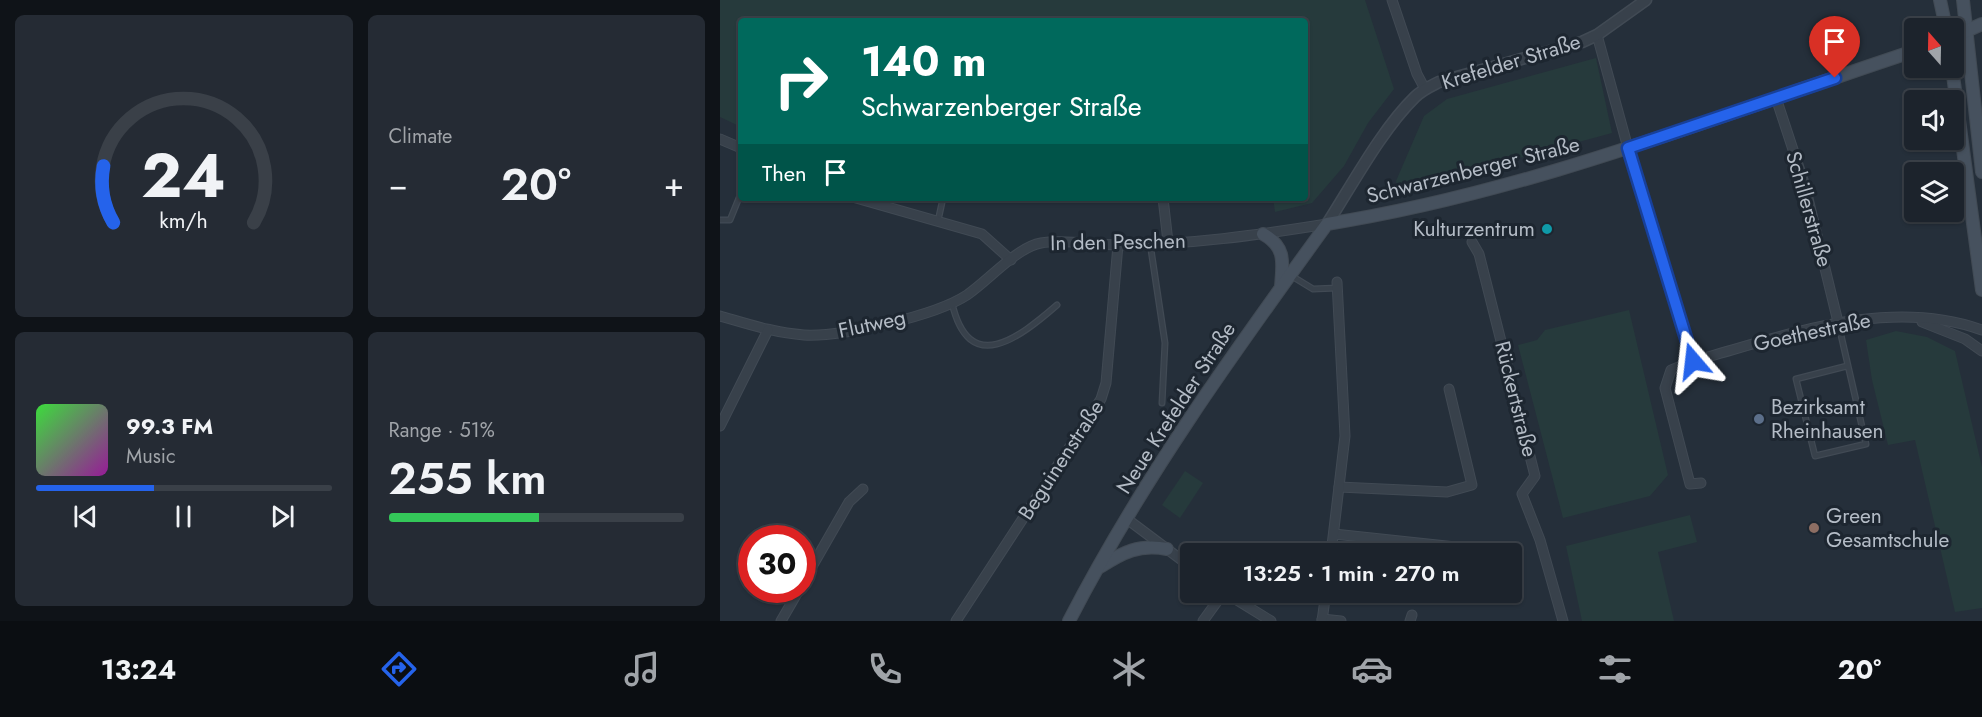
<!DOCTYPE html>
<meta charset="utf-8">
<style>
body{margin:0;font-family:Jost,sans-serif;background:#252b34;color:#f1f3f6;height:100vh;display:flex;flex-direction:column;font-size:22px;white-space:nowrap}
*{box-sizing:border-box;margin:0}
p{font-size:20px;color:#a0a4a9}
.icon{flex:none;width:33px;height:33px;fill:none;stroke:currentColor;stroke-width:2;stroke-linecap:round;stroke-linejoin:round}
.map{position:relative;flex:1;overflow:hidden}
.sheet{display:flex;flex-direction:column;gap:15px;padding:15px;background:#0f1318;width:720px}
.sheet>*{flex:none}
.banner{position:absolute;left:18px;top:18px;width:570px;height:183px;border-radius:6px;box-shadow:0 2px 4px #0004,0 0 0 2px #3a4048;background:#00695c;color:#fff;overflow:hidden}
.needle{width:39px;rotate:340deg}
.buttons{position:absolute;left:1184px;top:18px;display:grid;gap:12px}
.buttons a{display:grid;place-items:center;width:60px;height:60px;border-radius:6px;background:#1c232c;box-shadow:0 2px 4px #0004,0 0 0 2px #3a4048;font-size:30px}
.speed{position:absolute;left:18px;top:525px;display:flex;gap:12px;font-size:30px;font-weight:700;text-align:center}
.speed>*{display:grid;place-content:center;width:78px;height:78px;border-radius:50%;background:#1c232c;box-shadow:0 2px 4px #0004,0 0 0 2px #3a4048;line-height:1}
.speed .limit{border:9px solid #d22;background:#fff;color:#111}
.pin{position:absolute;display:grid;place-items:center;width:51px;height:51px;color:#fff;margin:-62px -26px;border-radius:50% 50% 50% 0;rotate:-45deg;box-shadow:0 0 6px #0007}
.pin .icon{rotate:45deg}
.me{position:absolute;width:66px;margin:-33px;rotate:343deg;stroke-linejoin:round;filter:drop-shadow(0 0 4px #0008)}
.turn{display:flex;align-items:center;gap:21px;height:126px;padding:0 24px;font-size:27px}
.turn .icon{width:78px;height:78px;stroke-width:2.5}
.turn b{display:block;font-size:42px;line-height:51px}
.then{display:flex;align-items:center;height:57px;padding:0 24px;background:#0003;gap:12px;font-size:22px}
.big{font-size:45px;font-weight:600;line-height:1.1}
.sheet .card{flex:1;display:flex;flex-direction:column;justify-content:center;gap:9px;min-width:0;padding:0 21px;border-radius:9px;background:#252b34}
.sheet .dial{align-items:center;gap:0}
.dial svg{height:156px;overflow:visible;fill:none;stroke:#3a4048;stroke-width:7;stroke-linecap:round;text-anchor:middle}
.dial text{fill:#f1f3f6;stroke:none}
.song{display:flex;align-items:center;gap:18px}
.cover{width:72px;height:72px;border-radius:9px;background:linear-gradient(135deg,hsl(120 70% 55%),hsl(300 70% 35%))}
.played{height:6px;border-radius:3px;background:linear-gradient(90deg,#2563eb 40%,#3a4048 40%)}
.keys{display:flex;justify-content:space-around;direction:ltr}
.heat{display:flex;justify-content:space-between;align-items:center;font-size:33px;direction:ltr}
.charge{height:9px;border-radius:4px;background:linear-gradient(90deg,#34c759 51%,#3a4048 0)}
.sheet .tiles{flex:1;display:grid;gap:15px;grid-template-columns:repeat(2,1fr)}
.trip{position:absolute;left:460px;top:543px;width:342px;height:60px;border-radius:6px;background:#1c232c;box-shadow:0 2px 4px #0004,0 0 0 2px #3a4048;font-weight:600;line-height:60px;text-align:center}
.dock{display:flex;height:96px;justify-content:space-around;align-items:center;background:#0b0e12;color:#a0a4a9}
.dock .icon{width:42px;height:42px}
.dock .selected{color:#2563eb}
.dock b{font-size:27px;color:#f1f3f6}
main{display:flex;flex:1;min-height:0}
.map>svg:first-child{display:block}
</style>
<main>
<section class="sheet">
<div class="tiles">
<div class="card dial"><svg viewBox="0 0 100 80">
<path d="M14 69A42 42 0 1 1 86 69"/>
<path d="M14 69A42 42 0 0 1 9 40" stroke="#2563eb"/>
<text x="50" y="56" font-size="32" font-weight="700">24</text>
<text x="50" y="72" font-size="11">km/h</text>
</svg></div>
<div class="card"><p>Climate</p>
<div class="heat"><a>−</a><b class="big">20°</b><a>+</a></div>
</div>
<div class="card">
<div class="song"><i class="cover"></i><div><b>99.3 FM</b><p>Music</p></div></div>
<div class="played"></div>
<div class="keys"><svg class="icon" aria-label="previous" viewBox="0 0 24 24"><path d="M18 5L8 12l10 7zM5 5v14"/></svg><svg class="icon" aria-label="pause" viewBox="0 0 24 24"><path d="M8 5v14M16 5v14"/></svg><svg class="icon" aria-label="next" viewBox="0 0 24 24"><path d="M6 5l10 7-10 7zM19 5v14"/></svg></div>
</div>
<div class="card"><p>Range · 51%</p><b class="big">255 km</b><div class="charge"></div></div>
</div>
</section>
<div class="map">
<svg width="1262" height="621" viewBox="0 0 1262 621">
<rect width="100%" height="100%" fill="#252f3a"/>
<g fill="#263a3c">
<polygon points="0,0 645,0 674,89 648,123 624,166 592,203 555,212 553,198 585,198 585,21 21,21 21,127 0,117"/>
<polygon points="876,58 892,133 678,191 676,181 704,116 727,99"/>
<polygon points="909,310 948,475 930,496 843,518 798,345 817,340 825,330"/>
<polygon points="1176,331 1207,337 1235,351 1262,467 1262,608 1235,612 1195,440 1168,445 1152,380 1146,340"/>
<polygon points="465,471 483,483 460,518 442,505"/>
<polygon points="970,515 977,542 938,552 954,621 862,621 846,546"/>
</g>
<g fill="none" stroke-linecap="round" stroke-linejoin="round">
<defs>
<g id="service">
<polyline points="0,220 10,220 21,193"/>
<polyline points="218,221 223,198"/>
<polyline points="430,243 445,343 442,403"/>
<polyline points="570,275 593,289 617,288"/>
<path d="M 232,303 C 249,377 299,338 337,305"/>
<polyline points="1118,322 1146,444 1095,456 1076,379 1127,366"/>
</g>
<g id="minor">
<polyline points="672,0 697,74 705,89"/>
<polyline points="877,35 908,148 973,361"/>
<polyline points="1056,98 1085,186 1118,322"/>
<polyline points="0,139 21,148"/>
<polyline points="136,198 262,234 291,260"/>
<polyline points="443,198 448,242"/>
<polyline points="752,242 759,254 815,476 802,494 820,540 843,621"/>
<path d="M 0,316 C 28,324 55,333 84,335 C 122,337 215,316 247,295 C 268,281 297,247 321,243 C 345,239 373,245 398,245 C 468,245 538,235 607,224"/>
<polyline points="1202,322 1245,339 1262,351"/>
<polyline points="0,426 48,330"/>
<path d="M 981,483 L 970,484 L 945,388 L 951,370 L 973,361 C 1065,336 1168,296 1262,330"/>
<polyline points="619,487 727,492 752,485 729,389"/>
<polyline points="407,519 471,567"/>
<polyline points="614,534 745,548"/>
<polyline points="611,554 625,436 617,282"/>
<polyline points="82,584 129,502 143,489"/>
<polyline points="504,592 551,621"/>
<polyline points="602,619 621,621"/>
<polyline points="61,621 79,590"/>
<polyline points="236,621 381,399 386,383 398,245"/>
<polyline points="483,621 504,592"/>
<polyline points="602,621 606,592"/>
<polyline points="690,621 692,615"/>
</g>
<path id="tertiary" d="M 607,224 C 632,185 662,129 695,97 C 702,90 711,86 719,82 L 862,42 L 877,35 L 926,0"/>
<g id="secondary">
<polyline points="1220,0 1226,28"/>
<polyline points="1243,0 1262,172"/>
<polyline points="1233,37 1262,24"/>
<polyline points="1232,68 1262,290"/>
<path d="M 543,234 C 566,247 563,262 561,286"/>
<path d="M 380,567 C 403,552 419,544 447,549"/>
<path d="M 349,621 C 421,481 514,352 607,224 C 809,192 1000,115 1194,51"/>
</g>
</defs>
<use href="#service" stroke="#414a54" stroke-width="7"/>
<use href="#minor" stroke="#414a54" stroke-width="11"/>
<use href="#tertiary" stroke="#414a54" stroke-width="13"/>
<use href="#secondary" stroke="#414a54" stroke-width="14"/>
<use href="#service" stroke="#38414b" stroke-width="4.5"/>
<use href="#minor" stroke="#38414b" stroke-width="9"/>
<use href="#tertiary" stroke="#38414b" stroke-width="10"/>
<use href="#secondary" stroke="#46515e" stroke-width="12"/>
</g>
<g fill="none" stroke-linecap="round" stroke-linejoin="round">
<defs>
<polyline id="route" points="973,361 908,148 1115,78"/>
</defs>
<use href="#route" stroke="#184099" stroke-width="15"/>
<use href="#route" stroke="#2563eb" stroke-width="10"/>
</g>
<circle fill="#0f9aa8" stroke="#1d2630" stroke-width="2" cx="827" cy="229" r="6"/>
<circle fill="#5c6f8a" stroke="#1d2630" stroke-width="2" cx="1039" cy="419" r="6"/>
<circle fill="#8d6e63" stroke="#1d2630" stroke-width="2" cx="1094" cy="528" r="6"/>
<g text-anchor="middle" dominant-baseline="central" stroke-width="6" stroke-linejoin="round" paint-order="stroke">
<g font-size="21" fill="#b4bcc6" stroke="#1d2630">
<text transform="translate(791 62) rotate(-17)">Krefelder Straße</text>
<text transform="translate(753 170) rotate(-14)">Schwarzenberger Straße</text>
<text transform="translate(1089 209) rotate(74)">Schillerstraße</text>
<text transform="translate(398 242) rotate(-1)">In den Peschen</text>
<text transform="translate(152 324) rotate(-12)">Flutweg</text>
<text transform="translate(1092 332) rotate(-12)">Goethestraße</text>
<text transform="translate(796 399) rotate(76)">Rückertstraße</text>
<text transform="translate(456 408) rotate(-57)">Neue Krefelder Straße</text>
<text transform="translate(341 460) rotate(-57)">Beguinenstraße</text>
</g>
<g font-size="21" fill="#b4bcc6" stroke="#1d2630" text-anchor="start">
<text x="815" y="229" text-anchor="end">Kulturzentrum</text>
<text x="1051" y="407">Bezirksamt<tspan x="1051" dy="24">Rheinhausen</tspan></text>
<text x="1106" y="516">Green<tspan x="1106" dy="24">Gesamtschule</tspan></text>
</g>
</g>
</svg>
<div class="buttons">
<a><svg class="needle" viewBox="-14 -14 28 28"><path d="M0-13l5 13h-10z" fill="#e53935"/><path d="M0 13l5-13h-10z" fill="#a0a4a9"/></svg></a>
<a><svg class="icon" aria-label="sound" viewBox="0 0 24 24"><path d="M4 9h4l5-4v14l-5-4H4zM17 9q2 3 0 6"/></svg></a>
<a><svg class="icon" aria-label="layers" viewBox="0 0 24 24"><path d="M12 4l9 5-9 5-9-5zM3 14l9 5 9-5"/></svg></a>
</div>
<div class="speed"><div class="limit">30</div></div>
<div class="pin" style="left:1115px;top:78px;background:#d93025"><svg class="icon" aria-label="arrive" viewBox="0 0 24 24"><path d="M6 21V4h12l-3 4 3 4H6"/></svg></div>
<svg class="me" style="left:973px;top:361px" viewBox="-20 -20 40 40"><path d="M0-17L14 15 0 8-14 15z" fill="#2563eb" stroke="#fff" stroke-width="4"/></svg>
<div class="trip">13:25 · 1 min · 270 m</div>
<div class="banner">
<div class="turn"><svg class="icon" aria-label="right" viewBox="0 0 24 24"><path d="M7 20v-9h11M14 6l5 5-5 5"/></svg><div><b>140 m</b>Schwarzenberger Straße</div></div>
<div class="then">Then<svg class="icon" aria-label="arrive" viewBox="0 0 24 24"><path d="M6 21V4h12l-3 4 3 4H6"/></svg></div>
</div>
</div>
</main>
<nav class="dock">
<b>13:24</b>
<svg class="icon selected" aria-label="directions" viewBox="0 0 24 24"><path d="M12 3l9 9-9 9-9-9zM9 14v-3h6M13 9l2 2-2 2"/></svg>
<svg class="icon" aria-label="music" viewBox="0 0 24 24"><path d="M9 18V5l10-2v13"/><circle cx="6" cy="18" r="3"/><circle cx="16" cy="16" r="3"/></svg>
<svg class="icon" aria-label="phone" viewBox="0 0 24 24"><path d="M5 4h4l2 5-3 2q2 4 5 5l2-3 5 2v4C11 20 4 13 5 4z"/></svg>
<svg class="icon" aria-label="climate" viewBox="0 0 24 24"><path d="M12 3v18M4 7l16 10M4 17L20 7"/></svg>
<svg class="icon" aria-label="car" viewBox="0 0 24 24"><path d="M5 17H2v-5l4-1 3-4h7l3 4 3 1v5h-3M9 17h6M6 11h13"/><circle cx="7" cy="17" r="2"/><circle cx="17" cy="17" r="2"/></svg>
<svg class="icon" aria-label="filters" viewBox="0 0 24 24"><path d="M4 7h16M4 17h16"/><circle cx="9" cy="7" r="2"/><circle cx="15" cy="17" r="2"/></svg>
<b>20°</b>
</nav>
